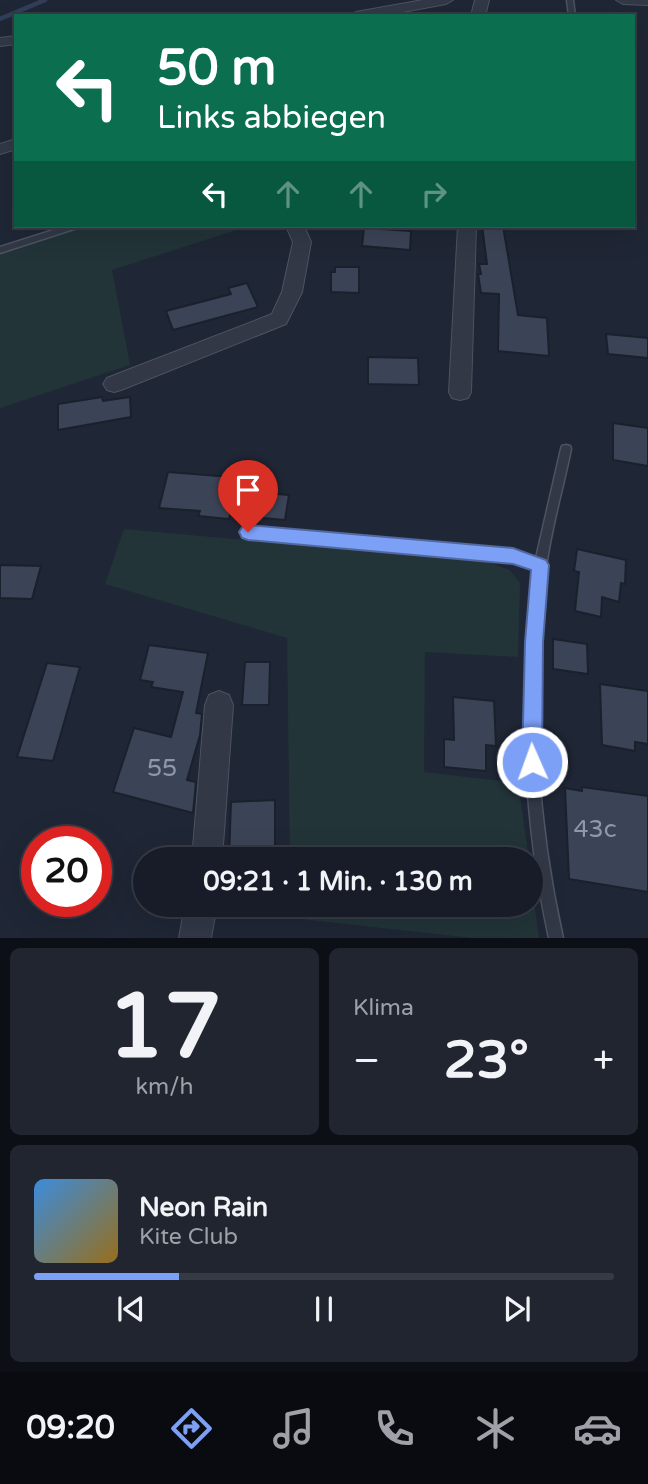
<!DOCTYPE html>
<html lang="de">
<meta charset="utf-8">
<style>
body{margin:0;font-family:"Varela Round",sans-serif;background:#202530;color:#f1f3f6;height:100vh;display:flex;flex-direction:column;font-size:26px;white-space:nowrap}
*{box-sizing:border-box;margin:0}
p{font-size:23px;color:#9ea1a8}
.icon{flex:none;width:38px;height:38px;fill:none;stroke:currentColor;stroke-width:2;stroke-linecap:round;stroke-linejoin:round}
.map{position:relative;height:938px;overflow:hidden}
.sheet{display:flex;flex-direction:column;gap:10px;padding:10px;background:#0d0f16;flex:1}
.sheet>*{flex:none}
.guide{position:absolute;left:14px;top:14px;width:621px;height:214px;border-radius:0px;box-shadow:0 7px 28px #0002,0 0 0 2px #363a45;background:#0b6e4f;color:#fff;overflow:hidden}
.speed{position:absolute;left:21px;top:826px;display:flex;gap:14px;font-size:35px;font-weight:700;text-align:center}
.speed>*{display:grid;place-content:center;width:91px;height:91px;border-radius:50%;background:#171c28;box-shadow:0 7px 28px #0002,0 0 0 2px #363a45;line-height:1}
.speed .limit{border:10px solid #d22;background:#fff;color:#111}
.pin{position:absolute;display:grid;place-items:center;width:60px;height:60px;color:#fff;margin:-72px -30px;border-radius:50% 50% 50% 0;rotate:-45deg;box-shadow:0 0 7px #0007}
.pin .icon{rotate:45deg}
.me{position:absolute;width:77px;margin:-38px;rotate:358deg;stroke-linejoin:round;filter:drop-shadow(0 0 5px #0008)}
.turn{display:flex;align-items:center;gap:24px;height:147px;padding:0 28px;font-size:32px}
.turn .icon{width:91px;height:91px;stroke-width:2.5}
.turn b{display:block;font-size:49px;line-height:60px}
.lanes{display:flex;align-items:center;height:66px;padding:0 28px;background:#0003;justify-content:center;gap:35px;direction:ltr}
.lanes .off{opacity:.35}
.big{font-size:52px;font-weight:800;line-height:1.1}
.sheet .tile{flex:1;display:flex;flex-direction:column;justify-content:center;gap:10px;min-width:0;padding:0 24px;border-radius:10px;background:#202530}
.sheet .dial{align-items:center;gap:0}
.dial b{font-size:91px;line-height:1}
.song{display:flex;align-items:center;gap:21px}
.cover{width:84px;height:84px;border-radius:10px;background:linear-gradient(135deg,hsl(210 70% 55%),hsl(40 70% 35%))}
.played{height:7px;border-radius:4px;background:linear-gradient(90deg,#7da0f7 25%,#363a45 25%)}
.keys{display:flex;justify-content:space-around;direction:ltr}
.heat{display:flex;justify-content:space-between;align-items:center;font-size:38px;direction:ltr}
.sheet .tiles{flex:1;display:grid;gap:10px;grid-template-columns:1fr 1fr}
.tile:last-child{grid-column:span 2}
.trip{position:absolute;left:133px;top:847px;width:410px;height:70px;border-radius:35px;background:#171c28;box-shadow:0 7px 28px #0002,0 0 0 2px #363a45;font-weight:800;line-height:70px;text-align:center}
.dock{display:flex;height:112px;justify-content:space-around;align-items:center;background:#090b10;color:#9ea1a8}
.dock .icon{width:49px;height:49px}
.dock .on{color:#7da0f7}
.dock b{font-size:32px;color:#f1f3f6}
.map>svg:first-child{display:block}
</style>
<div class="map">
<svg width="648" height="938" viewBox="0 0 648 938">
<rect width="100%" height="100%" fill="#1f2635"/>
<g fill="#223438">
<polygon points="74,226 249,226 112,270 130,365 0,408 0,250"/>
<polygon points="124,529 488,562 510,570 520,583 518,657 425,652 424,772 518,783 529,859 290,859 287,638 105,584"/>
<polygon points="530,872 539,938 472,938 291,918 291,905 530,905"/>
</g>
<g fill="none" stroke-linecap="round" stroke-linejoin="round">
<polyline stroke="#313e5b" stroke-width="4.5" points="0,19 45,0"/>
</g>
<g fill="#3b4456" stroke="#1a202c" stroke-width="2">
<polygon points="482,226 503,226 518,315 547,318 549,356 498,351 499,294 481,293 478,274 481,274 479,264 487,264"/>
<polygon points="364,228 411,231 410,250 362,246"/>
<polygon points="335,267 359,267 359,293 331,292 331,272 335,272"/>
<polygon points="247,283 258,307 173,330 166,311 231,294 228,288"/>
<polygon points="606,334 648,338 648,358 608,354"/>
<polygon points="368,357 418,358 419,385 368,384"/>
<polygon points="102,397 103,401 130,397 131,417 58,430 58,404"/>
<polygon points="613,423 648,428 648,466 613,460"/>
<polygon points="168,472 256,479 254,492 289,495 285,520 230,515 229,519 198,516 200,511 159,508"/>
<polygon points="577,549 626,560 625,584 621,583 619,602 602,597 601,617 575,611 579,572 574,571"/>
<polygon points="0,565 41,566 32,599 0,598"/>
<polygon points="553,639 587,644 588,674 553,669"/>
<polygon points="149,645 208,653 196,713 202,714 200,735 187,780 196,782 193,813 113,792 134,728 171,737 183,692 151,687 153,682 140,680"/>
<polygon points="245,662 270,662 269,705 242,705"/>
<polygon points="47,663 80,667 53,761 17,757"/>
<polygon points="600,684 648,691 648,744 635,742 635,751 602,745"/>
<polygon points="453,697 494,701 496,746 486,745 486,771 444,767 444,739 454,740"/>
<polygon points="582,787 648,796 648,892 569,879 565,788 582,791"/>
<polygon points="275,800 275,859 229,857 231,802"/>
</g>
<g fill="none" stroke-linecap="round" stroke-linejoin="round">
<defs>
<g id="lane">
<polygon points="567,0 573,0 575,16 569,16"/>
<polygon points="66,226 78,226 77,228 0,253 0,247"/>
<path d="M 566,445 L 570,446 L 571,449 C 563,489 551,528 546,568 C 529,692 536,817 563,938 L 549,938 C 522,814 519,694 534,568 L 513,561 L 248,537 L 244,536 L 242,532 L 244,528 L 248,527 L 513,551 L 536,558 L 561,449 L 562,446 Z"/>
</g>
<g id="street">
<polygon points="423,0 453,0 446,4 381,16 349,16 356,12"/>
<polygon points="475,0 489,0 485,16 471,16"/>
<polygon points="616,0 648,0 648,5 623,4"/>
<polygon points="16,36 16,44 0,46 0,38"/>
<polygon points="16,139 16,149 0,154 0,144"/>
<polygon points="286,226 304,226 311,242 302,292 286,324 121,390 114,392 107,390 103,384 107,378 272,314 282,292 293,242"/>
<polygon points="458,226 476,226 471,392 468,398 460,400 452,398 449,392"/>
<polygon points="219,691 229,695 233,705 222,859 192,859 205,705 209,695"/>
<polygon points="185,905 217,905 211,938 179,938"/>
</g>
</defs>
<use href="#lane" stroke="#4d5361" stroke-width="3"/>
<use href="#street" stroke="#4d5361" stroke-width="2"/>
<use href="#lane" fill="#323846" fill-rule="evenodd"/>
<use href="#street" fill="#323846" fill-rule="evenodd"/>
</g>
<polygon fill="#7da0f7" stroke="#5168a1" stroke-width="2" points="248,525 513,548 546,560 549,565 543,642 542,762 539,769 532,772 525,769 522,762 525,642 531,570 513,564 248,540 242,538 239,532 242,527"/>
<g text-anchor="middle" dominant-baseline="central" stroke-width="7" stroke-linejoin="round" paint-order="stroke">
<g font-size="24" fill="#9097a8">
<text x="162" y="768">55</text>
<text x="595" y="829">43c</text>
</g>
</g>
</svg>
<div class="speed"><div class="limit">20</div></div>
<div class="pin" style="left:248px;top:532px;background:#d93025"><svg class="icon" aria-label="arrive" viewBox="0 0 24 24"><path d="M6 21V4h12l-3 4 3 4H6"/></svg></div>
<svg class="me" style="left:532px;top:762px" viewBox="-20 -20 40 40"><circle r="17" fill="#7da0f7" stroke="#fff" stroke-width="3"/><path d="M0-11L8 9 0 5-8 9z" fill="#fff"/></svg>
<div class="trip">09:21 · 1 Min. · 130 m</div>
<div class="guide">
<div class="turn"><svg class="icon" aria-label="left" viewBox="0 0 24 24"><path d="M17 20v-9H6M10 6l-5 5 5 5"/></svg><div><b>50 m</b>Links abbiegen</div></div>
<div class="lanes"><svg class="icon" aria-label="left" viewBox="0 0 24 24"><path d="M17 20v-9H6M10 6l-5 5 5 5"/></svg><svg class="icon off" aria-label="ahead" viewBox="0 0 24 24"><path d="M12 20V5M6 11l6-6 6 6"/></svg><svg class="icon off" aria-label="ahead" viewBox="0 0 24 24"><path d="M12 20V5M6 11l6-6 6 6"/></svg><svg class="icon off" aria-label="right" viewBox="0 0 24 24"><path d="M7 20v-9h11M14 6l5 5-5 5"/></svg></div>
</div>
</div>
<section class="sheet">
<div class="tiles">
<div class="tile dial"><b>17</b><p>km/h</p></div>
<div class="tile"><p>Klima</p>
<div class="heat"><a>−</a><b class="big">23°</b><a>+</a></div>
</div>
<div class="tile">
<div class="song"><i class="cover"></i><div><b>Neon Rain</b><p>Kite Club</p></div></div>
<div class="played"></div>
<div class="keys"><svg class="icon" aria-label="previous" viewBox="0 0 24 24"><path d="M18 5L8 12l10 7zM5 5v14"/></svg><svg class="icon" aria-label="pause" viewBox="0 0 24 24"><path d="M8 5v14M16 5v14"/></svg><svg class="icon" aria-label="next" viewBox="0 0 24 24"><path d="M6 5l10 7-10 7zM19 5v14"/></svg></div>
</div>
</div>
</section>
<nav class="dock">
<b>09:20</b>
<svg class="icon on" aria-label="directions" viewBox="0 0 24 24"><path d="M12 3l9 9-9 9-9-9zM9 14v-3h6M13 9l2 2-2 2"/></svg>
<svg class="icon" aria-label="music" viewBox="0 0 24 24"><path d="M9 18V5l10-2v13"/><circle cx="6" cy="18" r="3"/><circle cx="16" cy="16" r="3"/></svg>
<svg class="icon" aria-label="phone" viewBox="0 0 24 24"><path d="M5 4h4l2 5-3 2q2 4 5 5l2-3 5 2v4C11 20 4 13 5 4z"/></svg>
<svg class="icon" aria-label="climate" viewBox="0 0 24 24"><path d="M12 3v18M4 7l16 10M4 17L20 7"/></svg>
<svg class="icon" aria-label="car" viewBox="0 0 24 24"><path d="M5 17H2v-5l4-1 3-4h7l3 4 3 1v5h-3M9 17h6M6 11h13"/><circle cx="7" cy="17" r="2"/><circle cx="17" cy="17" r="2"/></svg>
</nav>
